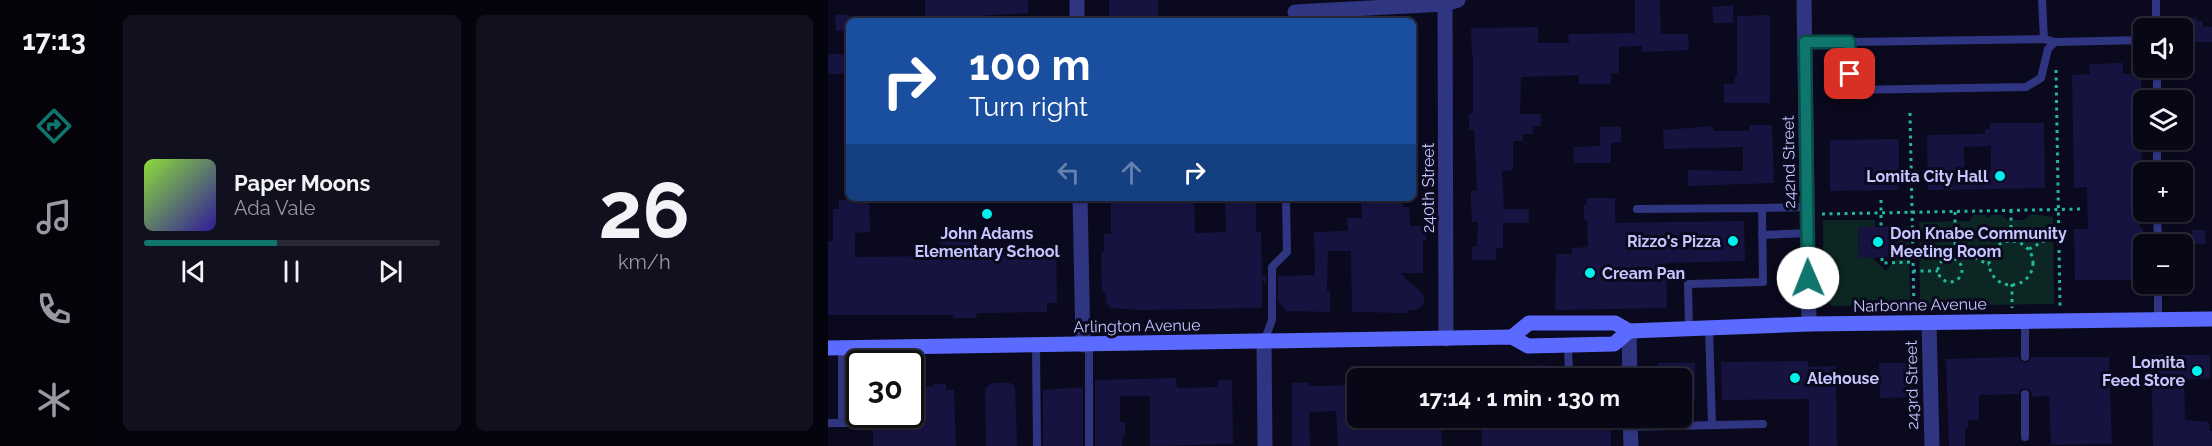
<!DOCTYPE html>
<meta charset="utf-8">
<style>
body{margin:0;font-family:Raleway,sans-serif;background:#11101f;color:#f1f3f6;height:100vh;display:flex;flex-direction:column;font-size:22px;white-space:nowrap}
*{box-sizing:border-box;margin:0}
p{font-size:20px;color:#9899a1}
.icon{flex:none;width:33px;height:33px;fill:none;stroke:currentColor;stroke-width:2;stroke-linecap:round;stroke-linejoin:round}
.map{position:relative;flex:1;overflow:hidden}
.details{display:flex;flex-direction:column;gap:15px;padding:15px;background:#04040c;width:720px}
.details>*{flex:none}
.guide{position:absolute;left:18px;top:18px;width:570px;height:183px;border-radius:9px;box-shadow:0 2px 4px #0004,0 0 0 2px #292835;background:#1a4fa0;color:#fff;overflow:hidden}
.controls{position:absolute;left:1305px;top:18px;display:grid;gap:12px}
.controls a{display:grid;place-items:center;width:60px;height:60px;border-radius:9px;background:#080716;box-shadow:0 2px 4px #0004,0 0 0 2px #292835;font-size:30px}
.speed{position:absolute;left:18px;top:350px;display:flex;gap:12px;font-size:30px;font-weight:700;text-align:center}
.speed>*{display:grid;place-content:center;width:78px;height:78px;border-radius:50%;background:#080716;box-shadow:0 2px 4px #0004,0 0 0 2px #292835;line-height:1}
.speed .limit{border:3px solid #111;border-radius:9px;background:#fff;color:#111}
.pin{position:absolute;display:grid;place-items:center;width:51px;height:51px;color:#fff;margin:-26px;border-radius:12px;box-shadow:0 3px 9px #0006}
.me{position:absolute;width:66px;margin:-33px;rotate:359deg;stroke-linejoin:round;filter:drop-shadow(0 0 4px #0008)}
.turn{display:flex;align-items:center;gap:21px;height:126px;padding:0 24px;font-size:27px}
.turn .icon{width:78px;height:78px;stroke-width:2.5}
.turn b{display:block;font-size:42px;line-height:51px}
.lanes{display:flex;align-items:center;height:57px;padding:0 24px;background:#0003;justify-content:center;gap:30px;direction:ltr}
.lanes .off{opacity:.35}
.details .tile{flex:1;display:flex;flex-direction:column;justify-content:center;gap:9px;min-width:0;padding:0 21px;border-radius:9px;background:#11101f}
.details .dial{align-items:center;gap:0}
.dial b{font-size:78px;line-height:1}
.song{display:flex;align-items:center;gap:18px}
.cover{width:72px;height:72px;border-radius:9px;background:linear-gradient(135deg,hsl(90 70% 55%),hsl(250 70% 35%))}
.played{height:6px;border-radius:3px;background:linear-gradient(90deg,#0f766e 45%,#292835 45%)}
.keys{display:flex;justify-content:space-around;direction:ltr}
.details .tiles{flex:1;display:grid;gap:15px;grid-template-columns:repeat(2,1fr)}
.trip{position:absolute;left:519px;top:368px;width:345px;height:60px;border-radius:9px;background:#080716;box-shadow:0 2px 4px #0004,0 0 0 2px #292835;font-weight:700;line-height:60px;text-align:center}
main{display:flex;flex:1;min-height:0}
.tabs{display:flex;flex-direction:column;width:108px;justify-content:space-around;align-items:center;background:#030309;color:#9899a1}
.tabs .icon{width:42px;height:42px}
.tabs .active{color:#0f766e}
.tabs b{font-size:27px;color:#f1f3f6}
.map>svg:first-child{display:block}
</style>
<main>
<nav class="tabs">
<b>17:13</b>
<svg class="icon active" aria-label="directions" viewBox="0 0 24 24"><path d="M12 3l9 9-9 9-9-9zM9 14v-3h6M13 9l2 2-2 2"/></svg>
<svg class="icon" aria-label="music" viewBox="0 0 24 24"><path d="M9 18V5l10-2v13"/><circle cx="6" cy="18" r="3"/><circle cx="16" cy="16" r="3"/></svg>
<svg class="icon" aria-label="phone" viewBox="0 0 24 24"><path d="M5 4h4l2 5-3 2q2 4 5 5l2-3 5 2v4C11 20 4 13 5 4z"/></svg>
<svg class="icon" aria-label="climate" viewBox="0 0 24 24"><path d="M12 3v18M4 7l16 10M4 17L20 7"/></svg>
</nav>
<section class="details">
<div class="tiles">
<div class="tile">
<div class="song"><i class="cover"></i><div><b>Paper Moons</b><p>Ada Vale</p></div></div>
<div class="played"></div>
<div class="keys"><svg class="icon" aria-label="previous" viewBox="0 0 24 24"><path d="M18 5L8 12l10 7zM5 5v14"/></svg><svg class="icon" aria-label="pause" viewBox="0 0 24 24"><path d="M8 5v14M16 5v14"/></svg><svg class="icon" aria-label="next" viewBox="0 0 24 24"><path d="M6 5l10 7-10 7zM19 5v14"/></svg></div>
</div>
<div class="tile dial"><b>26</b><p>km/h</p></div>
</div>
</section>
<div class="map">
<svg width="1384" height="446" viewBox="0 0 1384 446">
<rect width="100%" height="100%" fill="#0a091d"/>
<g fill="#0c2723">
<polygon points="1204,214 1225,217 1226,304 1092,306 1091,222 1142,221 1145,215 1157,215 1161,218 1163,215 1174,215 1179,220 1196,220"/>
<polygon points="995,220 1047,220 1047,227 1030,227 1031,257 1045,258 1058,271 1070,257 1070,227 1081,226 1082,305 1004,306 996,298"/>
</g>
<g fill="#171340" fill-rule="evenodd">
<polygon points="97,0 200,0 200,13 151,16 151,21 97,21"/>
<rect x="281" y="0" width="49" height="21"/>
<polygon points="807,0 832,0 833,34 860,34 861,50 814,52 814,46 791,47 791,73 783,74 783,84 751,84 751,75 693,77 692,114 713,114 713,126 705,126 705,134 695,134 695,141 685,141 685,170 674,171 676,209 701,209 701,223 675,223 675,248 668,248 668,260 644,260 644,247 649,246 650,222 644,222 643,203 643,191 649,191 646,130 641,130 641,114 645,114 645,55 644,55 643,28 710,27 710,43 741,43 740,34 807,33"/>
<polygon points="905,5 905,23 886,23 884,7"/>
<polygon points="7,15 21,15 21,31 8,31"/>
<polygon points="942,15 942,103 896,103 896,84 907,84 907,76 909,76 909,16"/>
<polygon points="1356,18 1369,18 1369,21 1375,21 1375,27 1384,27 1384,42 1356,42"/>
<rect x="0" y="54" width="21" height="20"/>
<polygon points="1295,63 1295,74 1313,73 1314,187 1311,187 1312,228 1315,228 1316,280 1247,280 1246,229 1260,229 1259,187 1246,188 1244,75 1262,74 1261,64"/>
<path d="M 1162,123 L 1216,123 L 1217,188 L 1100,190 L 1099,135 L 1157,134 L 1157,129 L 1162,129 ZM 1163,146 L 1163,171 L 1137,172 L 1136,147 Z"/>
<polygon points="921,125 944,125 946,183 860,186 860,170 915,171 915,147 836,149 835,130 885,126 885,131 921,131"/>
<polygon points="772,127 793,127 793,142 783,143 783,163 746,163 745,147 772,146"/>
<polygon points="1071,139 1071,190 1002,191 1002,140"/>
<polygon points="288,198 366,198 367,233 398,232 397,198 428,198 428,232 433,232 434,276 438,276 438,284 434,279 434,308 311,310 282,308 282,305 279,305 277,292 274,292 273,252 276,252 276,234 283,234 283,203 288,203"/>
<polygon points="575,198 575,207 581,207 582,226 598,226 598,240 595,240 595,273 572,273 595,294 597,301 593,307 587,310 581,310 580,313 524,312 523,251 500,251 499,289 499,291 502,291 502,312 458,311 450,301 450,276 487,275 486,232 520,231 519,218 534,218 533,199"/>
<polygon points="759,198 787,198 787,223 916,221 917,261 838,263 839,308 727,310 728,254 744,254 744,248 760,247 759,220 756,220 756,205 759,205"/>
<polygon points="41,199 42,232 27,233 27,257 112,256 112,236 115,235 150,235 150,246 228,245 229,303 219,303 219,312 149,313 148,318 125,318 125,315 0,315 0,241 5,241 5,209 11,209 11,200"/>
<polygon points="1030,227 1070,227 1070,257 1031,258"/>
<polygon points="1364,230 1377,230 1378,244 1365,244"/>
<polygon points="1323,355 1382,355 1382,378 1356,380 1357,420 1381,422 1382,431 1384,431 1384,446 1325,446"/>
<polygon points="1191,357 1193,362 1198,363 1202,361 1203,357 1281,357 1284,444 1223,445 1221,396 1205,397 1202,390 1196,388 1192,390 1191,394 1151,395 1151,420 1140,420 1140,428 1137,428 1137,446 1121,446 1118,359"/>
<polygon points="980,361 980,367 1008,366 1009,446 981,446 981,399 894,400 893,362"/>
<polygon points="830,363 867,363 867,400 854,400 854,378 830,378"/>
<polygon points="1051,363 1084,363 1084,397 1052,398"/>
<polygon points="718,365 718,378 693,378 693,366"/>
<polygon points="348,378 349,388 390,387 390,380 404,380 405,444 322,446 322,396 292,396 292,422 297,422 297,436 294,436 294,446 267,446 267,380"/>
<polygon points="168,383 182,383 187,386 189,446 158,446 157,389 160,385"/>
<polygon points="464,383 481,383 481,386 530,385 530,423 554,422 554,417 613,417 614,446 510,446 508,411 481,412 482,446 464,446"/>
<polygon points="106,384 118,384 118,390 126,390 128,446 45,446 45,429 83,428 82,387 106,386"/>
<polygon points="255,387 255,446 215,446 215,390"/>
<polygon points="653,417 721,417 731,427 783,425 783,446 654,446"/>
</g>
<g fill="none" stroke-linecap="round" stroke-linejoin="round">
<g stroke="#20b89e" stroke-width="3" stroke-dasharray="3 4.5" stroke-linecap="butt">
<polyline points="1228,70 1232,306"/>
<polyline points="1082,113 1086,309"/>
<polyline points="1053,200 1053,227"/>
<polyline points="1183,210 1183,241"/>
<polyline points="1127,212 1127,260"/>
<polyline points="994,214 1255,209"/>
<circle cx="1183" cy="263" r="22"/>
<polyline points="1127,247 1161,265"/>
<polyline points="1201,249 1231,233"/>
<polyline points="1054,258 1054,263 1085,262"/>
<circle cx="1122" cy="270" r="12"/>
<polyline points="1085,271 1110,271"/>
<polyline points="1184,284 1184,308"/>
</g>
<g stroke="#2f3581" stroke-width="8">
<polyline points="1214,0 1216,39"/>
<polyline points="1328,0 1328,28"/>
<polyline points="977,42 1021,42 1023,90 1198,87 1213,78 1220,49 1227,42 1316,40"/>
<polyline points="1021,42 1216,39 1227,42"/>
<polyline points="1329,68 1329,100"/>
<polyline points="1329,140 1329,172"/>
<polyline points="934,208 979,207"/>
<polyline points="809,209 934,208 935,282 860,284 861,329"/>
<polyline points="1329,212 1330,244"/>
<polyline points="934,235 980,233"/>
<polyline points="1330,284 1330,320"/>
<polyline points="1197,321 1197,357"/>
<polyline points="881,328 884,425"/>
<polyline points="436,342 444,320 444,267 459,252 458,198"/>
<polyline points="740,344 741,378"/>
<polyline points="208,345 209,446"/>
<polyline points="57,347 57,363"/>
<polyline points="14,348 14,423"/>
<polyline points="1197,394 1197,437"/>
<polyline points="0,423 57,423 57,414"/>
<polyline points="803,427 935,424"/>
<polyline points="261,446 261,345"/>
</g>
<g stroke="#2f3581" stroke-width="15">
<polyline points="249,0 249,21"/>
<polyline points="617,0 618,339"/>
<polyline points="976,0 981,324"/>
<polyline points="467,12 617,4 630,0"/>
<polyline points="252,198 255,345"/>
<polyline points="1101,323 1104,446"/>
<polyline points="801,331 802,378"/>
<polyline points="436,342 437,446"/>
<polyline points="802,417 803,446"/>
</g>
<g stroke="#5c6bff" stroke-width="15">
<polyline points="684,337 701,323 787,323 801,331 981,324 1384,319"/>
<polyline points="0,348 684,337 700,346 786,344 801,331"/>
</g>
</g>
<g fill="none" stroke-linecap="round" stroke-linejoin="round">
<defs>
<polyline id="route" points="980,278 977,42 1021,42 1022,74"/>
</defs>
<use href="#route" stroke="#0a4d48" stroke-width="15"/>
<use href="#route" stroke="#0f766e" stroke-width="10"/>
</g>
<g fill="#00f0ed" stroke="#0a091d" stroke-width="2">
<circle cx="1172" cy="176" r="6"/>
<circle cx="159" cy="214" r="6"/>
<circle cx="905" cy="241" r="6"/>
<circle cx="1050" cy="242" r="6"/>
<circle cx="762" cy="273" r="6"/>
<circle cx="1369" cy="371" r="6"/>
<circle cx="967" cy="378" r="6"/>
</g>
<g text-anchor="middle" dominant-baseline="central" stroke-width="6" stroke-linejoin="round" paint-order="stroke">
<g font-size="16" fill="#c5c5ff" stroke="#0a091d">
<text transform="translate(961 162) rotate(-91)">242nd Street</text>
<text transform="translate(600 188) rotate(-90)">240th Street</text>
<text transform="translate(1092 305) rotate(-1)">Narbonne Avenue</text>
<text transform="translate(309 326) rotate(-1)">Arlington Avenue</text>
<text transform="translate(1084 385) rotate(-91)">243rd Street</text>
</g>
<g font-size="16" font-weight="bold" fill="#c5c5ff" stroke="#0a091d" text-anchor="end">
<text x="1160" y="176">Lomita City Hall</text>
<text x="159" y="233" text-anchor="middle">John Adams<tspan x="159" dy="18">Elementary School</tspan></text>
<text x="1062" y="233" text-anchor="start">Don Knabe Community<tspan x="1062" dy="18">Meeting Room</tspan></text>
<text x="893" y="241">Rizzo's Pizza</text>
<text x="774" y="273" text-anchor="start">Cream Pan</text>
<text x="1357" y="362">Lomita<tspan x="1357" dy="18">Feed Store</tspan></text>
<text x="979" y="378" text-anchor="start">Alehouse</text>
</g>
</g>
</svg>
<div class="controls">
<a><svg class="icon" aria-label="sound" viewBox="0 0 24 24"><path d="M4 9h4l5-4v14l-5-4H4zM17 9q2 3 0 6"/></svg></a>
<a><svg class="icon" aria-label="layers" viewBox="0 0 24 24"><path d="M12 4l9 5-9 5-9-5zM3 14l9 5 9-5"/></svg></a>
<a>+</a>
<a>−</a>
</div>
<div class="speed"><div class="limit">30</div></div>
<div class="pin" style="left:1022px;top:74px;background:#d93025"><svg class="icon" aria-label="arrive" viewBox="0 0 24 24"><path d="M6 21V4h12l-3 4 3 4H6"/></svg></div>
<svg class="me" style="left:980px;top:278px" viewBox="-20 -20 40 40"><circle r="19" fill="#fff"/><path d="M0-13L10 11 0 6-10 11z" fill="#0f766e"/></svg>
<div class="trip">17:14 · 1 min · 130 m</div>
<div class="guide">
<div class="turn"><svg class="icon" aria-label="right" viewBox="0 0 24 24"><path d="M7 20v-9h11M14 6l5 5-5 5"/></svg><div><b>100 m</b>Turn right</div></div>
<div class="lanes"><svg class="icon off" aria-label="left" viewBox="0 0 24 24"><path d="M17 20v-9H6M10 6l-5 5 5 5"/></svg><svg class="icon off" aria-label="ahead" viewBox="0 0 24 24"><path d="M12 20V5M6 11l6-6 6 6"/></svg><svg class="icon" aria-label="right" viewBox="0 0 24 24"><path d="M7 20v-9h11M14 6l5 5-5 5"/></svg></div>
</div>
</div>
</main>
